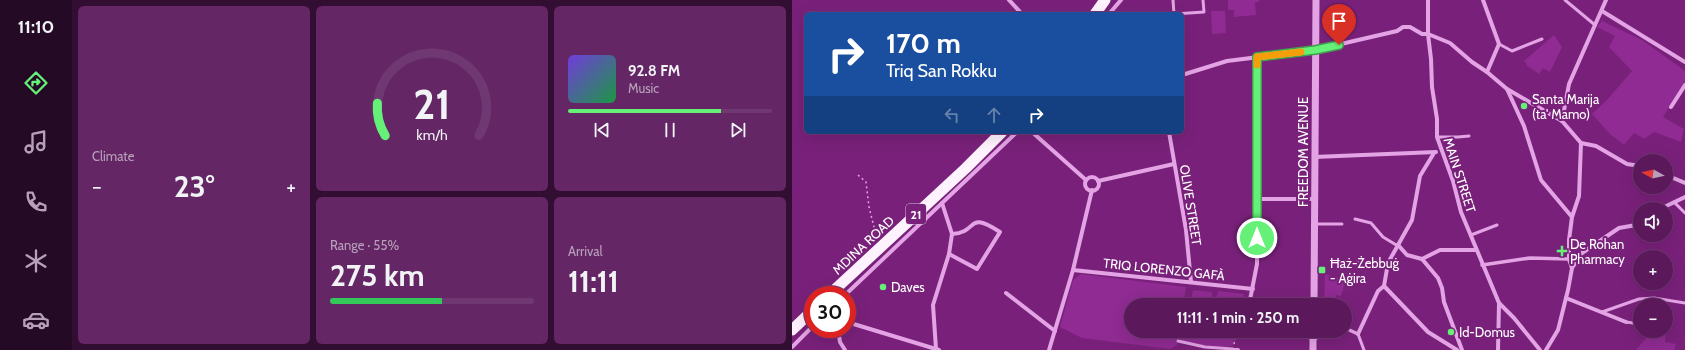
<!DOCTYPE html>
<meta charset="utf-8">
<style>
body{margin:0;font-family:Cabin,sans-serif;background:#642665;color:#f1f3f6;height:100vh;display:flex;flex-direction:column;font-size:15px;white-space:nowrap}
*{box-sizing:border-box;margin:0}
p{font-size:13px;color:#b8a0bb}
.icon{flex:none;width:22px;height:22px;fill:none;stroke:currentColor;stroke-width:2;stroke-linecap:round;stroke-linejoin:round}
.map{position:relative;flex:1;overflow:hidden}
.side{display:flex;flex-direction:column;gap:6px;padding:6px;background:#320e33;width:720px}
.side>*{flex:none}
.banner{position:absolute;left:12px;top:12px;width:380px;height:122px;border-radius:6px;box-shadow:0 4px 16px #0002,0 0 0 1px #703872;background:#1a4fa0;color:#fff;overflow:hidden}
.needle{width:26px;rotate:278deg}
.fabs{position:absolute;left:841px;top:154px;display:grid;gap:8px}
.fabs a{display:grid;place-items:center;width:40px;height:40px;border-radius:50%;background:#5b195c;box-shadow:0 4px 16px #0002,0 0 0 1px #703872;font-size:20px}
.speed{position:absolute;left:12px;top:286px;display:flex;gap:8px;font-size:20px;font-weight:700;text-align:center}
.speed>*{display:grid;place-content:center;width:52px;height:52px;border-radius:50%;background:#5b195c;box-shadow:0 4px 16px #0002,0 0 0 1px #703872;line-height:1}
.speed .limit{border:6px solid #d22;background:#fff;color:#111}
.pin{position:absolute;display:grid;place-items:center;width:34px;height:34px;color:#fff;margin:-41px -17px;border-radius:50% 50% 50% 0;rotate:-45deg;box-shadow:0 0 4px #0007}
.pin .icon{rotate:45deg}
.me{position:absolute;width:44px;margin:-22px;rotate:0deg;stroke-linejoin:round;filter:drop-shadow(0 0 3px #0008)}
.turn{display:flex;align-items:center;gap:14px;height:84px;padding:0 16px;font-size:18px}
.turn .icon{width:52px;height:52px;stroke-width:2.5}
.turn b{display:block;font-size:28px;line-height:34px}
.lanes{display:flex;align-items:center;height:38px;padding:0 16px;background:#0003;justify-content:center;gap:20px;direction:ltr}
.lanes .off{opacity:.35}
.big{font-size:30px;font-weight:700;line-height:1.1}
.side .widget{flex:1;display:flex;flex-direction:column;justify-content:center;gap:6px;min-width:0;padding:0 14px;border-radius:6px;background:#642665}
.side .dial{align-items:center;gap:0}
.dial svg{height:104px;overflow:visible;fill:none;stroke:#703872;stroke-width:7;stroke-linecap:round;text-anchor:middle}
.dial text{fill:#f1f3f6;stroke:none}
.song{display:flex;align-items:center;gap:12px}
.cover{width:48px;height:48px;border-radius:6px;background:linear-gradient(135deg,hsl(260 70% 55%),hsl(140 70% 35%))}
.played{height:4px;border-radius:2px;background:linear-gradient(90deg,#65f178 75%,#703872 75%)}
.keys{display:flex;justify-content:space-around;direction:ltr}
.heat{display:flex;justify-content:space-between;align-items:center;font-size:22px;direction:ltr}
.charge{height:6px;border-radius:3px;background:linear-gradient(90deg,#34c759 55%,#703872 0)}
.side .tiles{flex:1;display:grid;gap:6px;grid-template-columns:repeat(3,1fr)}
.widget:first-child{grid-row:span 2}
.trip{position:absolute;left:332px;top:298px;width:228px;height:40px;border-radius:20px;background:#5b195c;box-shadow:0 4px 16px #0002,0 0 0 1px #703872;font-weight:700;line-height:40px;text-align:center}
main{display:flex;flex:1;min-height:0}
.dock{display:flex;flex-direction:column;width:72px;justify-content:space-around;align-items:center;background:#240a25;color:#b8a0bb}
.dock .icon{width:28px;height:28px}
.dock .selected{color:#65f178}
.dock b{font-size:18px;color:#f1f3f6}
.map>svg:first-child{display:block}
</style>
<main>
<nav class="dock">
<b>11:10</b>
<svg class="icon selected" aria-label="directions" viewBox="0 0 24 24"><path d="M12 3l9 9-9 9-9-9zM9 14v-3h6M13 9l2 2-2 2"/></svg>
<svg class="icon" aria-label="music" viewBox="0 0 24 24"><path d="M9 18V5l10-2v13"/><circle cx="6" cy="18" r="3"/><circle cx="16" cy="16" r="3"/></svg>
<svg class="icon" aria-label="phone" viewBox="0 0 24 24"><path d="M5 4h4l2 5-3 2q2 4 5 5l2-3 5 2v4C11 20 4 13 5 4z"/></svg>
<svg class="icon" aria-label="climate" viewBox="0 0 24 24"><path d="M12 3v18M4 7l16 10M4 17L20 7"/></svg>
<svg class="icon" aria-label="car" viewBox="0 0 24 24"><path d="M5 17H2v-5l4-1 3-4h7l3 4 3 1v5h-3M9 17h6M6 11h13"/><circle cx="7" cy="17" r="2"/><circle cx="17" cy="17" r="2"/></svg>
</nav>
<section class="side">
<div class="tiles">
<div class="widget"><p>Climate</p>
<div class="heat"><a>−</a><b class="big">23°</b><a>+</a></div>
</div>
<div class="widget dial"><svg viewBox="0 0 100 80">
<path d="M14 69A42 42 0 1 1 86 69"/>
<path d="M14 69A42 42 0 0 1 8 44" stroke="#65f178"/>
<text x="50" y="56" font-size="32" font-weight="700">21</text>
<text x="50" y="72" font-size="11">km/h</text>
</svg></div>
<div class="widget">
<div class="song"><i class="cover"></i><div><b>92.8 FM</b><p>Music</p></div></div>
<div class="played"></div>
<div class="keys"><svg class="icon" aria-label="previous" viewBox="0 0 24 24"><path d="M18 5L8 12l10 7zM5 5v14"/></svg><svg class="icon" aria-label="pause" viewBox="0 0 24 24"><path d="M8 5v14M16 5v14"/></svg><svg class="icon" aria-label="next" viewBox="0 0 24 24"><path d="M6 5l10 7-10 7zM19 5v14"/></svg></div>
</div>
<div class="widget"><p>Range · 55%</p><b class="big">275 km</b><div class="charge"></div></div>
<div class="widget"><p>Arrival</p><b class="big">11:11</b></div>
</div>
</section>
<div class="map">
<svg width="893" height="350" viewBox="0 0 893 350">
<rect width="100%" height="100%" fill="#79217a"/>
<g fill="#8f2b92">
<polygon points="436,0 467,0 467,2 463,2 464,15 442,17 442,10 436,10"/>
<polygon points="419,11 433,11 434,33 420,34"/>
<polygon points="810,21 850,40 893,71 893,82 871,117 892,129 889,142 862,132 852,139 842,133 832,145 818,134 800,114 815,100 840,71 817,47 823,36 805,27"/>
<polygon points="762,35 770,47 758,72 751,68 747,74 734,65 735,64 732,61"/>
<polygon points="289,274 394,287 391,305 339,305 339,331 387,331 385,345 378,349 290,338 268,327 281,280"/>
<polygon points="533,274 554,280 549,296 544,295 544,302 548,302 548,305 532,305"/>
<polygon points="401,290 420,292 420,303 418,304 400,302 399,300"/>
<polygon points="426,291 452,294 450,305 422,305"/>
<path d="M 390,331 L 445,331 L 442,345 C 431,350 402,344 388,341 Z"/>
<polygon points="860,331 874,331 873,342 884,344 882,350 844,350"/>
</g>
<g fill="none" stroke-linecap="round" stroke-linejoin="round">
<g stroke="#e3a3e5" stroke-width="1.5" stroke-dasharray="2 3" stroke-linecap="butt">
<polyline points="66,175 74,182 77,207 83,231 87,235"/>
<polyline points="442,344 445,331"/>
</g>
<g stroke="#e3a3e5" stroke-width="3">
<polyline points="381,0 382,14 412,12 411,0"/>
<polyline points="773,0 803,25"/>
<polyline points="707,44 720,51 750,39"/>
<polyline points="645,137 666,137 677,136"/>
<polyline points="882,202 893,213"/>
<polyline points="563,219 579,223 591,237 606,246"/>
<polyline points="524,224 550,224"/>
<polyline points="679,235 705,225"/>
<polyline points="565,262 587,261 596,263"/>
<polyline points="810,312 847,299 862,298 893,303"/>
<polyline points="834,322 848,324"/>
<polyline points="566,334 572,350"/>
<polyline points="386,341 413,347 441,349"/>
</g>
<g stroke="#e3a3e5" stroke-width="3.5">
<polyline points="690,265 738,258 777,259"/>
<polyline points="553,328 566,334"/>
<polyline points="521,340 535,331"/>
</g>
<g stroke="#e3a3e5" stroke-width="4">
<polyline points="217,0 230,14"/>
<polyline points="636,0 636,34 639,59 640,87 645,119 645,137 661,181 669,212 707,303 706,350"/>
<polyline points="691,0 707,44 695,72"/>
<polyline points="810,11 893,62"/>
<polyline points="317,14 329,0"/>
<polyline points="390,75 435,61 523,50 605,31 611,27 618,27 630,34 636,34 658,43 680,62 695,72 715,89 770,121 789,143 804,146 835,164 848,166"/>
<polyline points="715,89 732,126 749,180 780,217"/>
<polyline points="879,107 893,85"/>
<polyline points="770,121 777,84 814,0"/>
<polyline points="240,132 294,180"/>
<polyline points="377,132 394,230 399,282"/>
<polyline points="522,157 644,152"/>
<polyline points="874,175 893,183"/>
<circle cx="300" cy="184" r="7"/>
<polyline points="306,181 382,164"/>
<polyline points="465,199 522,199"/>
<polyline points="868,209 893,197"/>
<polyline points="607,246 615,255 630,259 646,278 650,288 652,302 670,350"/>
<path d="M 157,254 L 185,269 L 208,232 C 173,210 188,232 160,234"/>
<polyline points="630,259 648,250 684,250"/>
<polyline points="780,268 777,259 777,240 780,217 787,196 789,143"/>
<polyline points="281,270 461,289"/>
<polyline points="592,286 636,332 665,350"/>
<polyline points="214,293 263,331"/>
<polyline points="53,295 225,132"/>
<polyline points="774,298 834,322"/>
<polyline points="707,303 722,318 748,350"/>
<polyline points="457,305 465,264 465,57"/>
<polyline points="55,322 147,350"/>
<polyline points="46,329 48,342 53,350"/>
<polyline points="566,334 586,291 592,286 596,263 620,220 628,176 642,153"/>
<polyline points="0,347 21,326"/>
<polyline points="144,349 141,305 157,254 160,234 150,203"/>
<polyline points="257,350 281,270 300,190"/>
<polyline points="441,350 446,350"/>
<polyline points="754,350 766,330 776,290 780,268 790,253 827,228 844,225 848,221"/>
</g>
<g stroke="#e3a3e5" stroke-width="7">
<polyline points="522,305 524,0"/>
<polyline points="521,350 521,331"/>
</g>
<g stroke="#fef2fe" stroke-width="11">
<polyline points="303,14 313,0"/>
<polyline points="37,295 174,168 210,132"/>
<polyline points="0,330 21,310"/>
</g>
</g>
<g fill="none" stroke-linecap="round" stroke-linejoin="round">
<defs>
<polyline id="route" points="465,238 465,57 523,50 547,45"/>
</defs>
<use href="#route" stroke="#429d4e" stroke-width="10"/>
<use href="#route" stroke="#65f178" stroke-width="7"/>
<polyline stroke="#f59e0b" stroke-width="7" points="465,65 465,57 509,52"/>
</g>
<g fill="#65f178" stroke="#79217a" stroke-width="1.5">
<circle cx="732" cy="106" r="4"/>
<path d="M768 245h4v4h4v4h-4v4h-4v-4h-4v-4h4z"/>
<rect x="526" y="266" width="8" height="8" rx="2"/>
<circle cx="91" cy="287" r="4"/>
<circle cx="659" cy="332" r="4"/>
</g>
<g text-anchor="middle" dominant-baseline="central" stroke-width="4" stroke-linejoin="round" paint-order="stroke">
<rect fill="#79217a" stroke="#d7bcd7" stroke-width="1" x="114" y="204" width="20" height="20" rx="3"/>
<g font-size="12" font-weight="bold" fill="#fff">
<text x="124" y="214">21</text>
</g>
<g font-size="13" fill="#fff" stroke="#79217a" text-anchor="start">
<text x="740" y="99">Santa Marija<tspan x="740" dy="15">(ta' Mamo)</tspan></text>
<text x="778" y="244">De Rohan<tspan x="778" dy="15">Pharmacy</tspan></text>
<text x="538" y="263">Ħaż-Żebbuġ<tspan x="538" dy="15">- Aġira</tspan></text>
<text x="99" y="287">Daves</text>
<text x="667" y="332">Id-Domus</text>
</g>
<g font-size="13" fill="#fff" stroke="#79217a">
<text transform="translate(511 152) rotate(-90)">FREEDOM AVENUE</text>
<text transform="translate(668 175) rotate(72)">MAIN STREET</text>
<text transform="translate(399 205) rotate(81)">OLIVE STREET</text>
<text transform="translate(71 245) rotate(-43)">MDINA ROAD</text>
<text transform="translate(372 269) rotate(6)">TRIQ LORENZO GAFÀ</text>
</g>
</g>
</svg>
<div class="fabs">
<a><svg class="needle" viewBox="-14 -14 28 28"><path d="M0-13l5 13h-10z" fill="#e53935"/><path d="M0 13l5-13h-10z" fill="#b8a0bb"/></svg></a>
<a><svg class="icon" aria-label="sound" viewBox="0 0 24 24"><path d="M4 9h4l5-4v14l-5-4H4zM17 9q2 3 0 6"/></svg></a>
<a>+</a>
<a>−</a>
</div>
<div class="speed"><div class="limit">30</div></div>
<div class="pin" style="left:547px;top:45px;background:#d93025"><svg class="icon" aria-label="arrive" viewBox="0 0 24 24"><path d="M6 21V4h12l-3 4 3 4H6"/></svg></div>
<svg class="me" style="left:465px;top:238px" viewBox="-20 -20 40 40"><circle r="17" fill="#65f178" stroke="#fff" stroke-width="3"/><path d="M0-11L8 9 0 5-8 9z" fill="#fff"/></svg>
<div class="trip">11:11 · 1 min · 250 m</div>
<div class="banner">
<div class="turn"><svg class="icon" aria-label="right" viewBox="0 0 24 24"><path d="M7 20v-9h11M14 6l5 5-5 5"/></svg><div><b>170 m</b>Triq San Rokku</div></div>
<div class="lanes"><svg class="icon off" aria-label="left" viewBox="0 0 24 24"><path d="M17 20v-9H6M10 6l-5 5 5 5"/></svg><svg class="icon off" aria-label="ahead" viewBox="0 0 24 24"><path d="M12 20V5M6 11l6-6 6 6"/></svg><svg class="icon" aria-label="right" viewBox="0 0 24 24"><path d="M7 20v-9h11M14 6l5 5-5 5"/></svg></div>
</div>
</div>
</main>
